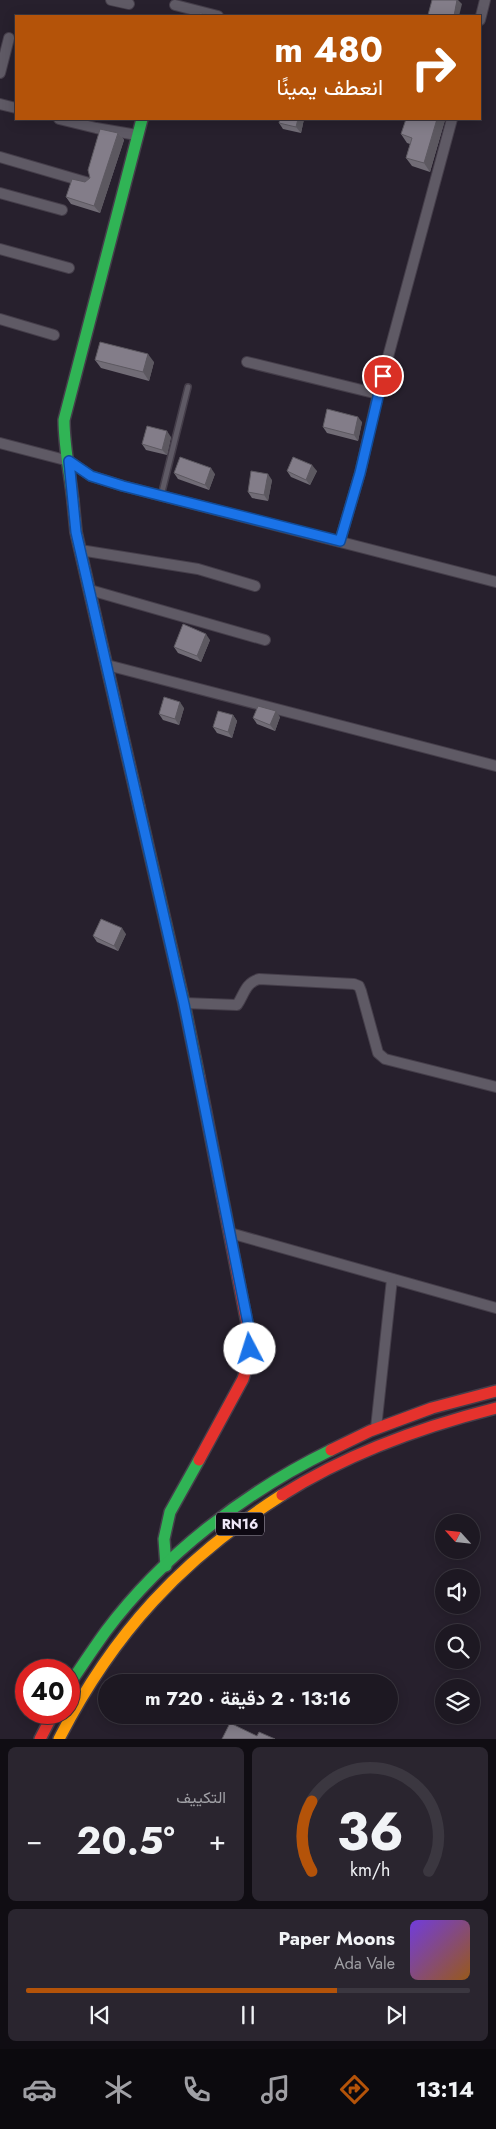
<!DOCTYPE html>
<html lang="ar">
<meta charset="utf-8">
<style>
body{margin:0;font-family:Jost,Vazirmatn,sans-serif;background:#2a252f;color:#f1f3f6;direction:rtl;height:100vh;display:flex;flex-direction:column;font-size:19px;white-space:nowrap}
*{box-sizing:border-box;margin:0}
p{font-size:16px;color:#a0a0a5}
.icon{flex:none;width:28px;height:28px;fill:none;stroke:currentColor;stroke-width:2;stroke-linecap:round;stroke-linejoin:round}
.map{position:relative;height:1739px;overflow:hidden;direction:ltr}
.side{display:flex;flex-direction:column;gap:8px;padding:8px;background:#100d13;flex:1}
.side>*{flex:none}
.guide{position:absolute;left:15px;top:15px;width:466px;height:105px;border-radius:0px;box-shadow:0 2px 12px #0003,0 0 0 1px #3b3740;direction:rtl;background:#b45309;color:#fff;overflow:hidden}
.needle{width:32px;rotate:297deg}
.tools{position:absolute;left:435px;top:1514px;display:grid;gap:10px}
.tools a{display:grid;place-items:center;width:45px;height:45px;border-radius:50%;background:#1d1822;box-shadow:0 2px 12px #0003,0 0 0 1px #3b3740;font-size:25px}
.speed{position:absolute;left:15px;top:1659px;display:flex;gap:10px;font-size:25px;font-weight:700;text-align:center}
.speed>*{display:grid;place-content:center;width:65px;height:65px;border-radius:50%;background:#1d1822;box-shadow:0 2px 12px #0003,0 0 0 1px #3b3740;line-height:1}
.speed .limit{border:8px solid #d22;background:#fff;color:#111}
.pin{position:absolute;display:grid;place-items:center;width:42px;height:42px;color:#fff;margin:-21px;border:2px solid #fff;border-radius:50%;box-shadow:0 1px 5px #0007}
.me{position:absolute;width:55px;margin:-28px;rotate:355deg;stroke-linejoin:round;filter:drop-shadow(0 0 4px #0008)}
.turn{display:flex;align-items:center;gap:18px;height:105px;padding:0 15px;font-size:22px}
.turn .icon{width:65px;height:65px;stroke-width:2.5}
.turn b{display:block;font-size:35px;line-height:42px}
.big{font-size:38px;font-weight:700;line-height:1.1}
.side .widget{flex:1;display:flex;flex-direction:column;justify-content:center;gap:8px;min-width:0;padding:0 18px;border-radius:8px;background:#2a252f}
.side .dial{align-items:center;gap:0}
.dial svg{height:130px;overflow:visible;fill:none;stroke:#3b3740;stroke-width:7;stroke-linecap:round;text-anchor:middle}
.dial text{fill:#f1f3f6;stroke:none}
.song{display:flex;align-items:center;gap:15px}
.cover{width:60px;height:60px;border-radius:8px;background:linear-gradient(135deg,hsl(260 70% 55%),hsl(30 70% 35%))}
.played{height:5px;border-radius:2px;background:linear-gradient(90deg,#b45309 70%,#3b3740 70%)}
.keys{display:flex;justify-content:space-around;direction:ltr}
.heat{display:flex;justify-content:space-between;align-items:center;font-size:28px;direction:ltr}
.side .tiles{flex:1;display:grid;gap:8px;grid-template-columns:1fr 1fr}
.widget:last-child{grid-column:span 2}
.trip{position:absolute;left:98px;top:1674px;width:300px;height:50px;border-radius:25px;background:#1d1822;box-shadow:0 2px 12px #0003,0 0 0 1px #3b3740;font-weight:700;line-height:50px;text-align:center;direction:rtl}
.tabs{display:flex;height:80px;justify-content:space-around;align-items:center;background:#0c0a0e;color:#a0a0a5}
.tabs .icon{width:35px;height:35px}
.tabs .on{color:#b45309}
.tabs b{font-size:22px;color:#f1f3f6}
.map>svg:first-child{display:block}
</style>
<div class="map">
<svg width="496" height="1739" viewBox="0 0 496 1739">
<rect width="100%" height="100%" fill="#27202d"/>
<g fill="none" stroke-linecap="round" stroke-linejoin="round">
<defs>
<polyline id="lane" points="161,496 188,387"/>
<g id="street">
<polyline points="111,0 129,4"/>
<polyline points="175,5 218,16"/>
<polyline points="480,20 485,0"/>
<polyline points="0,73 9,38"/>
<polyline points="0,104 16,108"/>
<polyline points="59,119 96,128 137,135"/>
<polyline points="0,157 89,183"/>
<polyline points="0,193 62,210"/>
<polyline points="0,249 69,268"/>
<polyline points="0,319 54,335"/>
<polyline points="247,362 378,394"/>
<polyline points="0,443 69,461 91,476 123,486 496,582"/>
<polyline points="340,541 360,473 378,394 452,119"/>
<polyline points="80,550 198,569 255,586"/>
<polyline points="90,590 265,640"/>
<polyline points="107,665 496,766"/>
<path d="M 184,1003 L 237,1005 C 244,995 245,983 259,979 L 354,984 L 359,986 L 361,991 L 378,1053 L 385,1059 L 496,1087"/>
<polyline points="230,1233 496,1308"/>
<polyline points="376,1428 392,1279"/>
</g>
<g id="fast">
<path d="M 73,501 C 70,474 64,447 64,420 L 142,119"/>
<polyline points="139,807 184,1003 199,1077"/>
<polyline points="166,1566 164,1539 170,1512 199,1460"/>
<path d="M 69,1685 C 81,1667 93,1649 106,1631 C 163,1555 245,1492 331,1450"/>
</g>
<g id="slow">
<polyline points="73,501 76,532 139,807"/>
<path d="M 59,1739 C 113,1633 182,1559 282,1495"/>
</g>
<g id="jam">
<polyline points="331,1450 370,1431 432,1408 496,1391"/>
<polyline points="199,1460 243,1379 249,1360 250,1339 199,1077"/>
<path d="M 282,1495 C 348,1453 421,1427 496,1408"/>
<polyline points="40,1739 54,1712"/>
</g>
</defs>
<use href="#lane" stroke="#453e4a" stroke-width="8"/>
<use href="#street" stroke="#453e4a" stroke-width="12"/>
<use href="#fast" stroke="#453e4a" stroke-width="14"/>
<use href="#slow" stroke="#453e4a" stroke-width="14"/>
<use href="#jam" stroke="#453e4a" stroke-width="14"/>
<use href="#lane" stroke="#5f5a65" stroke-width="5"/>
<use href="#street" stroke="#5f5a65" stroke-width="10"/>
<use href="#fast" stroke="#30b455" stroke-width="11"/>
<use href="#slow" stroke="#ff9f0a" stroke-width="11"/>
<use href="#jam" stroke="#e5322d" stroke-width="11"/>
</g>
<g fill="#716c76">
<polygon points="280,119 304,119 301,133 283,129 279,123"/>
<polygon points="445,120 430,172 412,166 406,158 410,144 407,143 401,134"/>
<polygon points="118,133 124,140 100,213 71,204 66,197 90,178"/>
<polygon points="95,360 154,362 149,381 101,368"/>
<polygon points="362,422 358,441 327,433 323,427"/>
<polygon points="171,437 167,455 146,450 142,444"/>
<polygon points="287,471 317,471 310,485 291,477"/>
<polygon points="174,473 215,474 209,490 178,479"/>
<polygon points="272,480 268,501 252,498 248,492"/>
<polygon points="210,640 201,662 178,653 174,647"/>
<polygon points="184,708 179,725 163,720 159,714"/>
<polygon points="233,715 237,721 232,738 217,733 213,727"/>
<polygon points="280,717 275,731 257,724 253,718"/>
<polygon points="126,934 118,951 97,942 93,936"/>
</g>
<g fill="#5c5860">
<polygon points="457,0 458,0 462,4 459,16 454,16"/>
<polygon points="298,119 304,119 301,133 296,127"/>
<polygon points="437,119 444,119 445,120 430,172 424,163"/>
<polygon points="118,133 124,140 100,213 94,206"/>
<polygon points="148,354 154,362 149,381 143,372"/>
<polygon points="358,417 362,422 358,441 354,435"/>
<polygon points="167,431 171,437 167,455 162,450"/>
<polygon points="312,465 317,471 310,485 306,480"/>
<polygon points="211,468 215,474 209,490 205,485"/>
<polygon points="268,474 272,480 268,501 264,495"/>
<polygon points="206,634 210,640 201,662 197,656"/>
<polygon points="180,702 184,708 179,725 175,719"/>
<polygon points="276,711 280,717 275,731 270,725"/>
<polygon points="233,715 237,721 232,738 228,732"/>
<polygon points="122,928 126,934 118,951 114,946"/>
</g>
<g fill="#837d89" stroke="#5c5860">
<polygon points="432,0 457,0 454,16 434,16 428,15"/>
<polygon points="200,13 215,16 199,16"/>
<polygon points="280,119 298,119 296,127 279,123"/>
<polygon points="406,119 437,119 424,163 406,158 412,138 401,134"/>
<polygon points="100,129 118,133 94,206 66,197 72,179 85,182 90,178 88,170"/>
<polygon points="100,342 148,354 143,372 95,360"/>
<polygon points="327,409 358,417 354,435 323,427"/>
<polygon points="147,426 167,431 162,450 142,444"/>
<polygon points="180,457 211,468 205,485 174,473"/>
<polygon points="293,457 312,465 306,480 287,471"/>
<polygon points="251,471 268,474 264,495 248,492"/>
<polygon points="183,624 206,634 197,656 174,647"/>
<polygon points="164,697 180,702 175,719 159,714"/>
<polygon points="258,706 276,711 270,725 253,718"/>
<polygon points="218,711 233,715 228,732 213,727"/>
<polygon points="101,919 122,928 114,946 93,936"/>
<polygon points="230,1723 257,1736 259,1732 275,1739 222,1739"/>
</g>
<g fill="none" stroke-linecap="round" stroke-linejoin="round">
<defs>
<polyline id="route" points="250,1349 249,1328 184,1004 76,532 69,461 91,476 123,486 340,541 360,473 383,376"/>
</defs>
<use href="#route" stroke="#114b97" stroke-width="12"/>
<use href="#route" stroke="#1a73e8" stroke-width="9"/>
</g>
<g text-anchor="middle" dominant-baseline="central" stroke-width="5" stroke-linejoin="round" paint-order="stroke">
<rect fill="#0d0812" stroke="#aba4b3" stroke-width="1" x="216" y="1512.5" width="48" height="23" rx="4"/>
<g font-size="14" font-weight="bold" fill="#efe7f8">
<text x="240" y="1524">RN16</text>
</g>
</g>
</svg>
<div class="tools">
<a><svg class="needle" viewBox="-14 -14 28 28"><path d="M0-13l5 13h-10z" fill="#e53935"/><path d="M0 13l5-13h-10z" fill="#a0a0a5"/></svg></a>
<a><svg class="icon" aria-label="sound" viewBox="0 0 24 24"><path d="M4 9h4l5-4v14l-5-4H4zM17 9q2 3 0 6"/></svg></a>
<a><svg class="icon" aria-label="search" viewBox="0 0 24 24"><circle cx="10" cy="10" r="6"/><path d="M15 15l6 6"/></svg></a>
<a><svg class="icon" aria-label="layers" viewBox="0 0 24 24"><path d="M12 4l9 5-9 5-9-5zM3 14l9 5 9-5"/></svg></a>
</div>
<div class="speed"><div class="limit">40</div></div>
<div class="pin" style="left:383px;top:376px;background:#d93025"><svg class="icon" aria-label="arrive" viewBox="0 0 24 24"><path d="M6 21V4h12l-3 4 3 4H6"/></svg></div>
<svg class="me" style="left:250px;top:1349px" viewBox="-20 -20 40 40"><circle r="19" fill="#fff"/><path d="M0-13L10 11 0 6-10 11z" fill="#1a73e8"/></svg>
<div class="trip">13:16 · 2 دقيقة · 720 m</div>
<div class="guide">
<div class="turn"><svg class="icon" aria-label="right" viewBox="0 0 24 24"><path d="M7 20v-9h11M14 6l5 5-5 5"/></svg><div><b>480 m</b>انعطف يمينًا</div></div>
</div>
</div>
<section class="side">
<div class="tiles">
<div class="widget dial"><svg viewBox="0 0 100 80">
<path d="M14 69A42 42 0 1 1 86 69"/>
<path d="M14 69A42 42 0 0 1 14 26" stroke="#b45309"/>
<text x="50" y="56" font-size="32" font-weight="700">36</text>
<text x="50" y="72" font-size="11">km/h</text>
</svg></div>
<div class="widget"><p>التكييف</p>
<div class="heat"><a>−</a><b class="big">20.5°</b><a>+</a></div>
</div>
<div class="widget">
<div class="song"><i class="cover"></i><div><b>Paper Moons</b><p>Ada Vale</p></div></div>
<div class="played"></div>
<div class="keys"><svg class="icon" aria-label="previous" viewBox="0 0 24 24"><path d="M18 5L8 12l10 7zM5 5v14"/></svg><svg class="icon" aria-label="pause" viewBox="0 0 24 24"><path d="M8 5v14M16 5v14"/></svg><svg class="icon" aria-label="next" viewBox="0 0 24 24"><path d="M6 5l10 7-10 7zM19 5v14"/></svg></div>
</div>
</div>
</section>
<nav class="tabs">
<b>13:14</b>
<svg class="icon on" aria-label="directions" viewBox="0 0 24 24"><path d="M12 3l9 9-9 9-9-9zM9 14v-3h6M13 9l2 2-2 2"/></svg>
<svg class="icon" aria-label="music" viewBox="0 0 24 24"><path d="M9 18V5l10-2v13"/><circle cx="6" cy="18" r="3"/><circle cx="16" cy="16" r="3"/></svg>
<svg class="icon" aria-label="phone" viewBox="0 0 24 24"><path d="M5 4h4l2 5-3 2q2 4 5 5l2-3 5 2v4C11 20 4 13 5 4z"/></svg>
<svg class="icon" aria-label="climate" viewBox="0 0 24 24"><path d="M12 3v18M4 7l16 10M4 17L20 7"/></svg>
<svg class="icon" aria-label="car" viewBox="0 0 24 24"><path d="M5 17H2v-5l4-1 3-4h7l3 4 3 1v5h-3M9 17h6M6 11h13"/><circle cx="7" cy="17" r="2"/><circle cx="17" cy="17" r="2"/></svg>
</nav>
